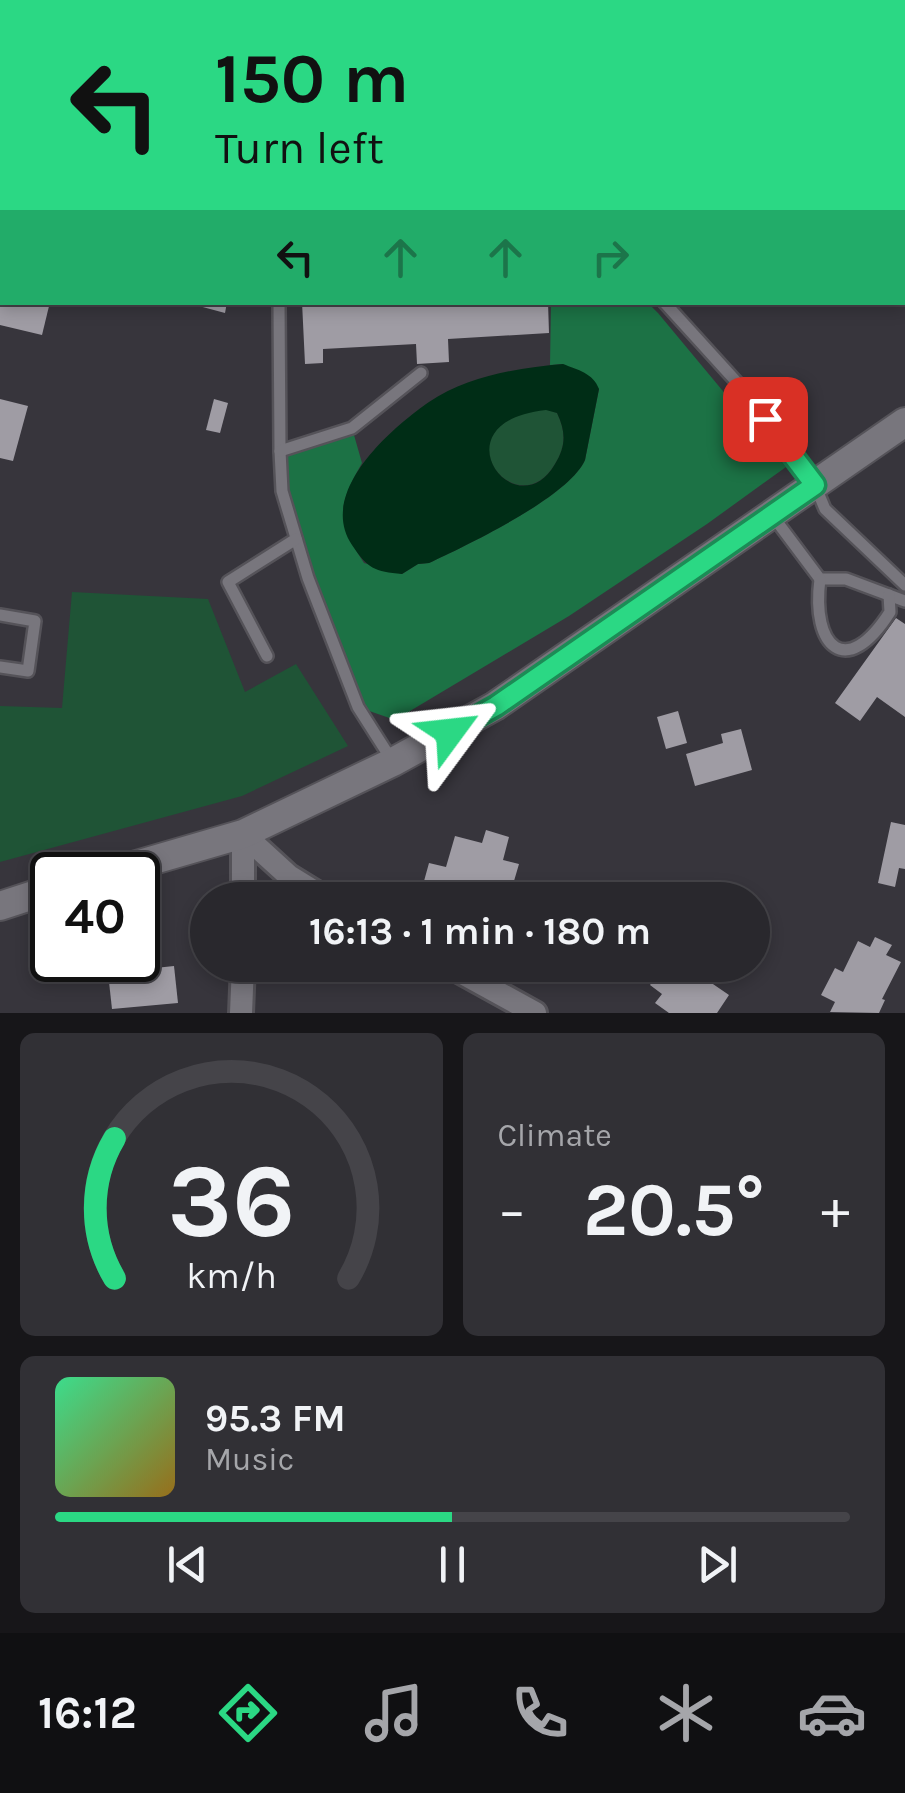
<!DOCTYPE html>
<meta charset="utf-8">
<style>
body{margin:0;font-family:Karla,sans-serif;background:#313035;color:#f1f3f6;height:100vh;display:flex;flex-direction:column;font-size:38px;white-space:nowrap}
*{box-sizing:border-box;margin:0}
p{font-size:32px;color:#a5a6aa}
.icon{flex:none;width:55px;height:55px;fill:none;stroke:currentColor;stroke-width:2;stroke-linecap:round;stroke-linejoin:round}
.map{position:relative;height:1013px;overflow:hidden}
.panel{display:flex;flex-direction:column;gap:20px;padding:20px;background:#171619;flex:1}
.panel>*{flex:none}
.hud{position:absolute;left:0px;top:0px;width:905px;height:305px;box-shadow:0 5px 15px #0003,0 0 0 2px #454449;background:#2bd884;color:#111;overflow:hidden}
.speed{position:absolute;left:30px;top:852px;display:flex;gap:20px;font-size:50px;font-weight:700;text-align:center}
.speed>*{display:grid;place-content:center;width:130px;height:130px;border-radius:50%;background:#29282d;box-shadow:0 5px 15px #0003,0 0 0 2px #454449;line-height:1}
.speed .limit{border:5px solid #111;border-radius:15px;background:#fff;color:#111}
.pin{position:absolute;display:grid;place-items:center;width:85px;height:85px;color:#fff;margin:-42px;border-radius:20px;box-shadow:0 5px 15px #0006}
.me{position:absolute;width:110px;margin:-55px;rotate:60deg;stroke-linejoin:round;filter:drop-shadow(0 0 8px #0008)}
.turn{display:flex;align-items:center;gap:35px;height:210px;padding:0 50px;font-size:45px}
.turn .icon{width:130px;height:130px;stroke-width:2.5}
.turn b{display:block;font-size:70px;line-height:85px}
.lanes{display:flex;align-items:center;height:95px;padding:0 50px;background:#0003;justify-content:center;gap:50px;direction:ltr}
.lanes .off{opacity:.35}
.big{font-size:75px;font-weight:700;line-height:1.1}
.panel .widget{flex:1;display:flex;flex-direction:column;justify-content:center;gap:15px;min-width:0;padding:0 35px;border-radius:15px;background:#313035}
.panel .dial{align-items:center;gap:0}
.dial svg{height:260px;overflow:visible;fill:none;stroke:#454449;stroke-width:7;stroke-linecap:round;text-anchor:middle}
.dial text{fill:#f1f3f6;stroke:none}
.song{display:flex;align-items:center;gap:30px}
.cover{width:120px;height:120px;border-radius:15px;background:linear-gradient(135deg,hsl(150 70% 55%),hsl(40 70% 35%))}
.played{height:10px;border-radius:5px;background:linear-gradient(90deg,#2bd884 50%,#454449 50%)}
.keys{display:flex;justify-content:space-around;direction:ltr}
.heat{display:flex;justify-content:space-between;align-items:center;font-size:55px;direction:ltr}
.panel .tiles{flex:1;display:grid;gap:20px;grid-template-columns:1fr 1fr}
.widget:last-child{grid-column:span 2}
.trip{position:absolute;left:190px;top:882px;width:580px;height:100px;border-radius:50px;background:#29282d;box-shadow:0 5px 15px #0003,0 0 0 2px #454449;font-weight:700;line-height:100px;text-align:center}
.menu{display:flex;height:160px;justify-content:space-around;align-items:center;background:#101012;color:#a5a6aa}
.menu .icon{width:70px;height:70px}
.menu .active{color:#2bd884}
.menu b{font-size:45px;color:#f1f3f6}
.map>svg:first-child{display:block}
</style>
<div class="map">
<svg width="905" height="1013" viewBox="0 0 905 1013">
<rect width="100%" height="100%" fill="#37353c"/>
<g fill="#1f5436">
<path d="M 546,409 L 557,413 C 566,432 566,446 555,464 C 516,530 433,423 546,409 Z"/>
<polygon points="72,592 208,599 245,692 296,664 348,746 242,796 0,862 0,706 62,708"/>
</g>
<path fill="#1c7245" d="M 647,302 L 658,313 L 786,467 L 707,524 L 569,616 L 395,720 L 358,707 L 282,491 L 280,451 L 352,428 L 362,463 C 337,507 336,520 364,563 L 402,574 L 418,564 L 429,563 C 467,545 569,497 585,460 L 599,389 L 563,364 L 550,365 L 551,303 Z"/>
<path fill="#002d16" fill-rule="evenodd" d="M 563,364 C 578,370 593,373 599,389 L 585,460 C 569,497 467,545 429,563 L 418,564 L 402,574 C 375,572 367,568 352,545 C 317,493 390,429 429,402 C 468,376 517,368 563,364 ZM 546,410 L 557,413 C 566,432 566,446 555,464 C 516,531 434,422 546,410 Z"/>
<g fill="#9f9ca4">
<polygon points="0,302 50,302 42,335 0,325"/>
<polygon points="184,302 227,302 225,313"/>
<polygon points="302,302 548,302 549,333 448,339 449,362 417,364 416,344 323,349 323,363 305,364"/>
<polygon points="0,399 28,406 13,461 0,458"/>
<polygon points="214,399 228,403 220,433 206,430"/>
<polygon points="896,618 905,624 905,717 877,697 860,721 835,703"/>
<polygon points="678,711 687,743 666,749 657,717"/>
<polygon points="741,729 752,770 695,786 686,754 723,743 721,734"/>
<polygon points="891,822 905,825 905,869 899,868 895,887 878,883"/>
<polygon points="486,830 509,837 503,860 519,864 509,898 489,892 487,900 452,900 421,892 429,863 446,867 455,836 482,843"/>
<polygon points="875,937 892,945 886,955 901,962 882,999 885,1000 879,1013 830,1012 835,1002 821,995 835,968 843,972 858,941 870,947"/>
<polygon points="664,965 670,965 686,976 691,969 729,995 717,1013 669,1013 655,1003 662,994 650,985"/>
<polygon points="174,966 178,1003 112,1009 108,973"/>
</g>
<g fill="none" stroke-linecap="round" stroke-linejoin="round">
<defs>
<g id="service">
<polyline points="20,2 20,0"/>
<polyline points="120,2 121,0"/>
<polyline points="0,155 2,155"/>
<polyline points="279,302 280,451 282,491 308,578 358,707 393,762"/>
<polyline points="664,302 743,389 815,485 825,509 905,585"/>
<polyline points="280,451 352,428 421,373"/>
<polyline points="772,515 820,579 846,579 905,601"/>
<path d="M 820,579 C 811,647 846,681 890,612 L 889,595"/>
<polyline points="0,615 35,621 28,671 0,667"/>
<polyline points="267,656 228,582 296,539"/>
</g>
<g id="minor">
<polyline points="553,0 559,2"/>
<polyline points="838,0 841,2"/>
<polyline points="902,56 905,58"/>
<polyline points="902,227 905,227"/>
<polyline points="243,834 289,876 328,900"/>
<polyline points="243,900 243,834"/>
<polyline points="448,965 535,1013"/>
<polyline points="241,1013 243,965"/>
</g>
<g id="tertiary">
<polyline points="102,875 243,834 393,762 495,706 905,422"/>
<polyline points="0,906 52,889"/>
</g>
</defs>
<use href="#service" stroke="#555359" stroke-width="16"/>
<use href="#minor" stroke="#555359" stroke-width="28"/>
<use href="#tertiary" stroke="#555359" stroke-width="32"/>
<polyline stroke="#848288" stroke-width="4" stroke-dasharray="10 5" stroke-linecap="butt" points="899,0 902,2"/>
<use href="#service" stroke="#78767d" stroke-width="11"/>
<use href="#minor" stroke="#78767d" stroke-width="22"/>
<use href="#tertiary" stroke="#78767d" stroke-width="28"/>
</g>
<g fill="none" stroke-linecap="round" stroke-linejoin="round">
<defs>
<polyline id="route" points="450,732 496,706 815,485 765,419"/>
</defs>
<use href="#route" stroke="#1c8c56" stroke-width="25"/>
<use href="#route" stroke="#2bd884" stroke-width="18"/>
</g>
</svg>
<div class="speed"><div class="limit">40</div></div>
<div class="pin" style="left:765px;top:419px;background:#d93025"><svg class="icon" aria-label="arrive" viewBox="0 0 24 24"><path d="M6 21V4h12l-3 4 3 4H6"/></svg></div>
<svg class="me" style="left:450px;top:732px" viewBox="-20 -20 40 40"><path d="M0-17L14 15 0 8-14 15z" fill="#2bd884" stroke="#fff" stroke-width="4"/></svg>
<div class="trip">16:13 · 1 min · 180 m</div>
<div class="hud">
<div class="turn"><svg class="icon" aria-label="left" viewBox="0 0 24 24"><path d="M17 20v-9H6M10 6l-5 5 5 5"/></svg><div><b>150 m</b>Turn left</div></div>
<div class="lanes"><svg class="icon" aria-label="left" viewBox="0 0 24 24"><path d="M17 20v-9H6M10 6l-5 5 5 5"/></svg><svg class="icon off" aria-label="ahead" viewBox="0 0 24 24"><path d="M12 20V5M6 11l6-6 6 6"/></svg><svg class="icon off" aria-label="ahead" viewBox="0 0 24 24"><path d="M12 20V5M6 11l6-6 6 6"/></svg><svg class="icon off" aria-label="right" viewBox="0 0 24 24"><path d="M7 20v-9h11M14 6l5 5-5 5"/></svg></div>
</div>
</div>
<section class="panel">
<div class="tiles">
<div class="widget dial"><svg viewBox="0 0 100 80">
<path d="M14 69A42 42 0 1 1 86 69"/>
<path d="M14 69A42 42 0 0 1 14 26" stroke="#2bd884"/>
<text x="50" y="56" font-size="32" font-weight="700">36</text>
<text x="50" y="72" font-size="11">km/h</text>
</svg></div>
<div class="widget"><p>Climate</p>
<div class="heat"><a>−</a><b class="big">20.5°</b><a>+</a></div>
</div>
<div class="widget">
<div class="song"><i class="cover"></i><div><b>95.3 FM</b><p>Music</p></div></div>
<div class="played"></div>
<div class="keys"><svg class="icon" aria-label="previous" viewBox="0 0 24 24"><path d="M18 5L8 12l10 7zM5 5v14"/></svg><svg class="icon" aria-label="pause" viewBox="0 0 24 24"><path d="M8 5v14M16 5v14"/></svg><svg class="icon" aria-label="next" viewBox="0 0 24 24"><path d="M6 5l10 7-10 7zM19 5v14"/></svg></div>
</div>
</div>
</section>
<nav class="menu">
<b>16:12</b>
<svg class="icon active" aria-label="directions" viewBox="0 0 24 24"><path d="M12 3l9 9-9 9-9-9zM9 14v-3h6M13 9l2 2-2 2"/></svg>
<svg class="icon" aria-label="music" viewBox="0 0 24 24"><path d="M9 18V5l10-2v13"/><circle cx="6" cy="18" r="3"/><circle cx="16" cy="16" r="3"/></svg>
<svg class="icon" aria-label="phone" viewBox="0 0 24 24"><path d="M5 4h4l2 5-3 2q2 4 5 5l2-3 5 2v4C11 20 4 13 5 4z"/></svg>
<svg class="icon" aria-label="climate" viewBox="0 0 24 24"><path d="M12 3v18M4 7l16 10M4 17L20 7"/></svg>
<svg class="icon" aria-label="car" viewBox="0 0 24 24"><path d="M5 17H2v-5l4-1 3-4h7l3 4 3 1v5h-3M9 17h6M6 11h13"/><circle cx="7" cy="17" r="2"/><circle cx="17" cy="17" r="2"/></svg>
</nav>
